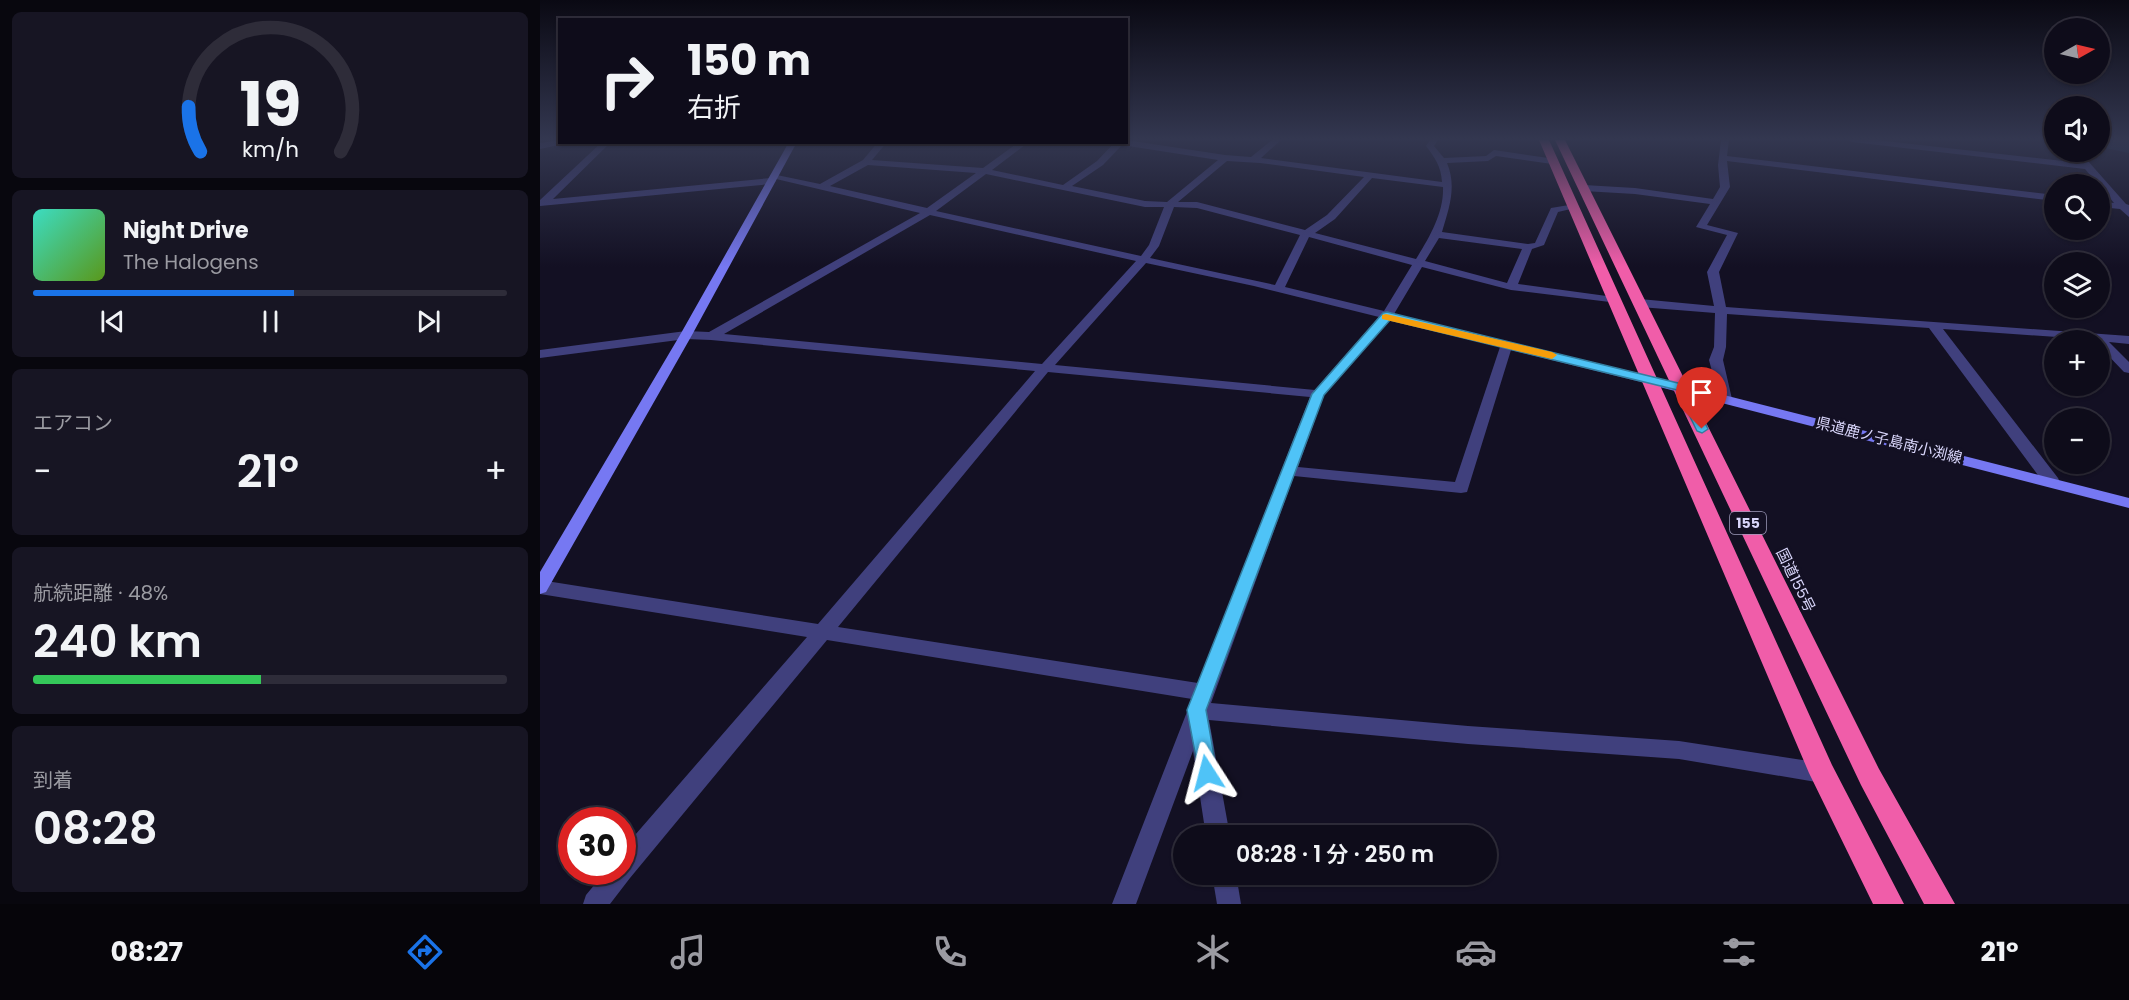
<!DOCTYPE html>
<html lang="ja">
<meta charset="utf-8">
<style>
body{margin:0;font-family:Poppins,"Noto Sans JP",sans-serif;background:#171523;color:#f1f3f6;height:100vh;display:flex;flex-direction:column;font-size:22px;white-space:nowrap}
*{box-sizing:border-box;margin:0}
p{font-size:20px;color:#9b9ba2}
.icon{flex:none;width:33px;height:33px;fill:none;stroke:currentColor;stroke-width:2;stroke-linecap:round;stroke-linejoin:round}
.map{position:relative;flex:1;overflow:hidden}
.side{display:flex;flex-direction:column;gap:12px;padding:12px;background:#08070e;width:540px}
.side>*{flex:none}
.top-card{position:absolute;left:18px;top:18px;width:570px;height:126px;border-radius:0px;box-shadow:0 2px 4px #0004,0 0 0 2px #2e2c39;background:#0e0c1a;color:#f1f3f6;overflow:hidden}
.needle{width:39px;rotate:82deg}
.buttons{position:absolute;left:1504px;top:18px;display:grid;gap:12px}
.buttons a{display:grid;place-items:center;width:66px;height:66px;border-radius:50%;background:#0e0c1a;box-shadow:0 2px 4px #0004,0 0 0 2px #2e2c39;font-size:30px}
.speed{position:absolute;left:18px;top:807px;display:flex;gap:12px;font-size:30px;font-weight:700;text-align:center}
.speed>*{display:grid;place-content:center;width:78px;height:78px;border-radius:50%;background:#0e0c1a;box-shadow:0 2px 4px #0004,0 0 0 2px #2e2c39;line-height:1}
.speed .limit{border:9px solid #d22;background:#fff;color:#111}
.pin{position:absolute;display:grid;place-items:center;width:51px;height:51px;color:#fff;margin:-62px -26px;border-radius:50% 50% 50% 0;rotate:-45deg;box-shadow:0 0 6px #0007}
.pin .icon{rotate:45deg}
.me{position:absolute;width:66px;margin:-33px;rotate:351deg;stroke-linejoin:round;filter:drop-shadow(0 0 4px #0008)}
.turn{display:flex;align-items:center;gap:21px;height:126px;padding:0 30px;font-size:27px}
.turn .icon{width:78px;height:78px;stroke-width:2.5}
.turn b{display:block;font-size:42px;line-height:51px}
.big{font-size:45px;font-weight:600;line-height:1.1}
.side .card{flex:1;display:flex;flex-direction:column;justify-content:center;gap:9px;min-width:0;padding:0 21px;border-radius:9px;background:#171523}
.side .dial{align-items:center;gap:0}
.dial svg{height:156px;overflow:visible;fill:none;stroke:#2e2c39;stroke-width:7;stroke-linecap:round;text-anchor:middle}
.dial text{fill:#f1f3f6;stroke:none}
.song{display:flex;align-items:center;gap:18px}
.cover{width:72px;height:72px;border-radius:9px;background:linear-gradient(135deg,hsl(170 70% 55%),hsl(90 70% 35%))}
.played{height:6px;border-radius:3px;background:linear-gradient(90deg,#1a73e8 55%,#2e2c39 55%)}
.keys{display:flex;justify-content:space-around;direction:ltr}
.heat{display:flex;justify-content:space-between;align-items:center;font-size:33px;direction:ltr}
.charge{height:9px;border-radius:4px;background:linear-gradient(90deg,#34c759 48%,#2e2c39 0)}
.trip{position:absolute;left:633px;top:825px;width:324px;height:60px;border-radius:30px;background:#0e0c1a;box-shadow:0 2px 4px #0004,0 0 0 2px #2e2c39;font-weight:600;line-height:60px;text-align:center}
.menu{display:flex;height:96px;justify-content:space-around;align-items:center;background:#06050a;color:#9b9ba2}
.menu .icon{width:42px;height:42px}
.menu .selected{color:#1a73e8}
.menu b{font-size:27px;color:#f1f3f6}
main{display:flex;flex:1;min-height:0}
.map>svg:first-child{display:block}
</style>
<main>
<section class="side">
<div class="card dial"><svg viewBox="0 0 100 80">
<path d="M14 69A42 42 0 1 1 86 69"/>
<path d="M14 69A42 42 0 0 1 8 46" stroke="#1a73e8"/>
<text x="50" y="56" font-size="32" font-weight="700">19</text>
<text x="50" y="72" font-size="11">km/h</text>
</svg></div>
<div class="card">
<div class="song"><i class="cover"></i><div><b>Night Drive</b><p>The Halogens</p></div></div>
<div class="played"></div>
<div class="keys"><svg class="icon" aria-label="previous" viewBox="0 0 24 24"><path d="M18 5L8 12l10 7zM5 5v14"/></svg><svg class="icon" aria-label="pause" viewBox="0 0 24 24"><path d="M8 5v14M16 5v14"/></svg><svg class="icon" aria-label="next" viewBox="0 0 24 24"><path d="M6 5l10 7-10 7zM19 5v14"/></svg></div>
</div>
<div class="card"><p>エアコン</p>
<div class="heat"><a>−</a><b class="big">21°</b><a>+</a></div>
</div>
<div class="card"><p>航続距離 · 48%</p><b class="big">240 km</b><div class="charge"></div></div>
<div class="card"><p>到着</p><b class="big">08:28</b></div>
</section>
<div class="map">
<svg width="1589" height="904" viewBox="0 0 1589 904">
<rect width="100%" height="100%" fill="#131023"/>
<g fill="none" stroke-linecap="round" stroke-linejoin="round">
<polygon fill="#152b49" fill-rule="evenodd" points="1560,140 1589,140 1589,153 1560,147"/>
<g fill="#40407d" fill-rule="evenodd">
<polygon points="20,140 23,144 0,149 0,143"/>
<path d="M 586,140 L 685,155 L 711,157 L 732,140 L 741,140 L 721,158 L 902,182 C 901,166 895,158 886,146 L 890,140 L 898,140 L 894,146 L 904,158 L 946,156 L 954,150 L 1015,159 L 1015,163 L 1012,164 L 956,156 L 948,161 L 907,163 C 917,187 909,208 902,232 L 988,244 L 995,243 L 1011,208 L 1035,204 L 1035,208 L 1018,212 L 1004,245 L 992,249 L 978,284 L 1074,297 L 1078,299 L 1078,303 L 971,290 L 882,267 L 854,314 L 1114,377 L 1116,380 L 1109,384 L 971,350 L 927,492 L 921,493 L 754,476 L 671,703 L 928,726 L 1139,741 L 1282,763 L 1290,766 L 1293,773 L 1290,780 L 1282,783 L 1139,759 L 928,744 L 669,720 L 690,836 L 666,836 L 653,751 L 596,904 L 572,904 L 652,699 L 287,640 L 90,878 L 70,904 L 43,904 L 46,895 L 65,872 L 82,872 L 82,850 L 267,637 L 0,594 L 0,580 L 278,624 L 495,371 L 171,340 L 146,339 L 0,358 L 0,350 L 146,331 L 169,332 L 380,213 L 232,178 L 232,174 L 280,184 L 323,160 L 338,142 L 347,142 L 332,160 L 443,168 L 479,142 L 489,142 L 452,170 L 523,185 L 557,161 L 575,142 L 586,142 ZM 582,145 L 678,160 L 627,202 L 605,201 L 532,186 L 563,165 ZM 687,161 L 720,163 L 824,177 L 787,215 L 765,230 L 657,202 L 638,202 ZM 328,165 L 436,173 L 387,208 L 290,186 ZM 446,174 L 605,207 L 624,207 L 609,245 L 601,256 L 396,211 ZM 832,178 L 903,187 C 904,213 889,238 876,259 L 775,233 L 795,219 ZM 634,207 L 657,208 L 760,235 L 735,285 L 610,258 L 619,246 ZM 390,215 L 596,261 L 502,364 L 184,334 ZM 769,237 L 872,265 L 844,311 L 745,287 ZM 899,238 L 982,249 L 967,283 L 885,261 ZM 606,263 L 714,286 L 839,317 L 775,390 L 515,365 ZM 850,320 L 960,347 L 915,482 L 758,467 L 784,395 ZM 508,372 L 770,397 L 658,683 L 298,627 Z"/>
<polygon points="1181,140 1189,140 1187,156 1515,195 1515,201 1187,161 1190,187 1167,225 1198,233 1179,272 1186,307 1589,336 1589,344 1569,342 1589,362 1589,373 1584,372 1560,347 1560,340 1403,329 1518,478 1520,482 1518,486 1506,486 1389,328 1187,314 1186,347 1183,360 1192,399 1185,403 1180,402 1169,360 1174,347 1175,313 1100,307 1094,303 1100,299 1174,306 1167,272 1187,235 1156,227 1170,204 1095,194 1044,191 1039,188 1044,185 1095,188 1173,199 1180,187 1178,165"/>
<polygon points="1308,140 1336,140 1541,163 1532,152 1540,152 1586,204 1589,205 1589,217 1580,209 1560,207 1560,201 1574,203 1545,169 1312,142"/>
<polygon points="62,142 71,142 13,199 231,178 236,181 231,184 0,206 0,200"/>
<polygon points="672,874 696,874 701,904 677,904"/>
</g>
<g fill="#7678f2" fill-rule="evenodd">
<polygon points="249,142 257,142 152,335 6,592 0,594 0,572 140,335"/>
<polygon points="1109,376 1589,498 1589,508 1104,383 1102,380"/>
</g>
<g fill="#f05da9" fill-rule="evenodd">
<polygon points="999,140 1009,140 1292,765 1364,904 1333,904 1269,773"/>
<polygon points="1015,140 1025,140 1339,769 1415,904 1384,904 1321,785"/>
</g>
</g>
<linearGradient id="sky" x2="0" y2="1"><stop stop-color="#0a0913"/><stop offset="0.52" stop-color="#333750"/><stop offset="1" stop-color="#333750" stop-opacity="0"/></linearGradient>
<rect width="1589" height="267" fill="url(#sky)"/>
<polygon fill="#4fc3f7" stroke="#337fa1" stroke-width="1.5" points="847,312 1146,385 1168,429 1162,433 1157,431 1137,390 850,320 784,395 666,710 677,773 674,779 667,782 660,779 647,710 772,394 843,313"/>
<polygon fill="#f59e0b" points="846,314 1012,352 1017,355 1012,359 842,319 842,315"/>
<g text-anchor="middle" dominant-baseline="central" stroke-width="6" stroke-linejoin="round" paint-order="stroke">
<rect fill="#131023" stroke="#9e9bba" stroke-width="1.5" x="1190" y="512" width="36" height="22" rx="4.5"/>
<g font-size="14" font-weight="bold" fill="#d9d6fb">
<text x="1208" y="523">155</text>
</g>
<g font-size="15" fill="#d9d6fb" stroke="#131023">
<text transform="translate(1349 440) rotate(14)">県道鹿ノ子島南小渕線</text>
<text transform="translate(1256 580) rotate(64)">国道155号</text>
</g>
</g>
</svg>
<div class="buttons">
<a><svg class="needle" viewBox="-14 -14 28 28"><path d="M0-13l5 13h-10z" fill="#e53935"/><path d="M0 13l5-13h-10z" fill="#9b9ba2"/></svg></a>
<a><svg class="icon" aria-label="sound" viewBox="0 0 24 24"><path d="M4 9h4l5-4v14l-5-4H4zM17 9q2 3 0 6"/></svg></a>
<a><svg class="icon" aria-label="search" viewBox="0 0 24 24"><circle cx="10" cy="10" r="6"/><path d="M15 15l6 6"/></svg></a>
<a><svg class="icon" aria-label="layers" viewBox="0 0 24 24"><path d="M12 4l9 5-9 5-9-5zM3 14l9 5 9-5"/></svg></a>
<a>+</a>
<a>−</a>
</div>
<div class="speed"><div class="limit">30</div></div>
<div class="pin" style="left:1162px;top:429px;background:#d93025"><svg class="icon" aria-label="arrive" viewBox="0 0 24 24"><path d="M6 21V4h12l-3 4 3 4H6"/></svg></div>
<svg class="me" style="left:667px;top:773px" viewBox="-20 -20 40 40"><path d="M0-17L14 15 0 8-14 15z" fill="#4fc3f7" stroke="#fff" stroke-width="4"/></svg>
<div class="trip">08:28 · 1 分 · 250 m</div>
<div class="top-card">
<div class="turn"><svg class="icon" aria-label="right" viewBox="0 0 24 24"><path d="M7 20v-9h11M14 6l5 5-5 5"/></svg><div><b>150 m</b>右折</div></div>
</div>
</div>
</main>
<nav class="menu">
<b>08:27</b>
<svg class="icon selected" aria-label="directions" viewBox="0 0 24 24"><path d="M12 3l9 9-9 9-9-9zM9 14v-3h6M13 9l2 2-2 2"/></svg>
<svg class="icon" aria-label="music" viewBox="0 0 24 24"><path d="M9 18V5l10-2v13"/><circle cx="6" cy="18" r="3"/><circle cx="16" cy="16" r="3"/></svg>
<svg class="icon" aria-label="phone" viewBox="0 0 24 24"><path d="M5 4h4l2 5-3 2q2 4 5 5l2-3 5 2v4C11 20 4 13 5 4z"/></svg>
<svg class="icon" aria-label="climate" viewBox="0 0 24 24"><path d="M12 3v18M4 7l16 10M4 17L20 7"/></svg>
<svg class="icon" aria-label="car" viewBox="0 0 24 24"><path d="M5 17H2v-5l4-1 3-4h7l3 4 3 1v5h-3M9 17h6M6 11h13"/><circle cx="7" cy="17" r="2"/><circle cx="17" cy="17" r="2"/></svg>
<svg class="icon" aria-label="filters" viewBox="0 0 24 24"><path d="M4 7h16M4 17h16"/><circle cx="9" cy="7" r="2"/><circle cx="15" cy="17" r="2"/></svg>
<b>21°</b>
</nav>
